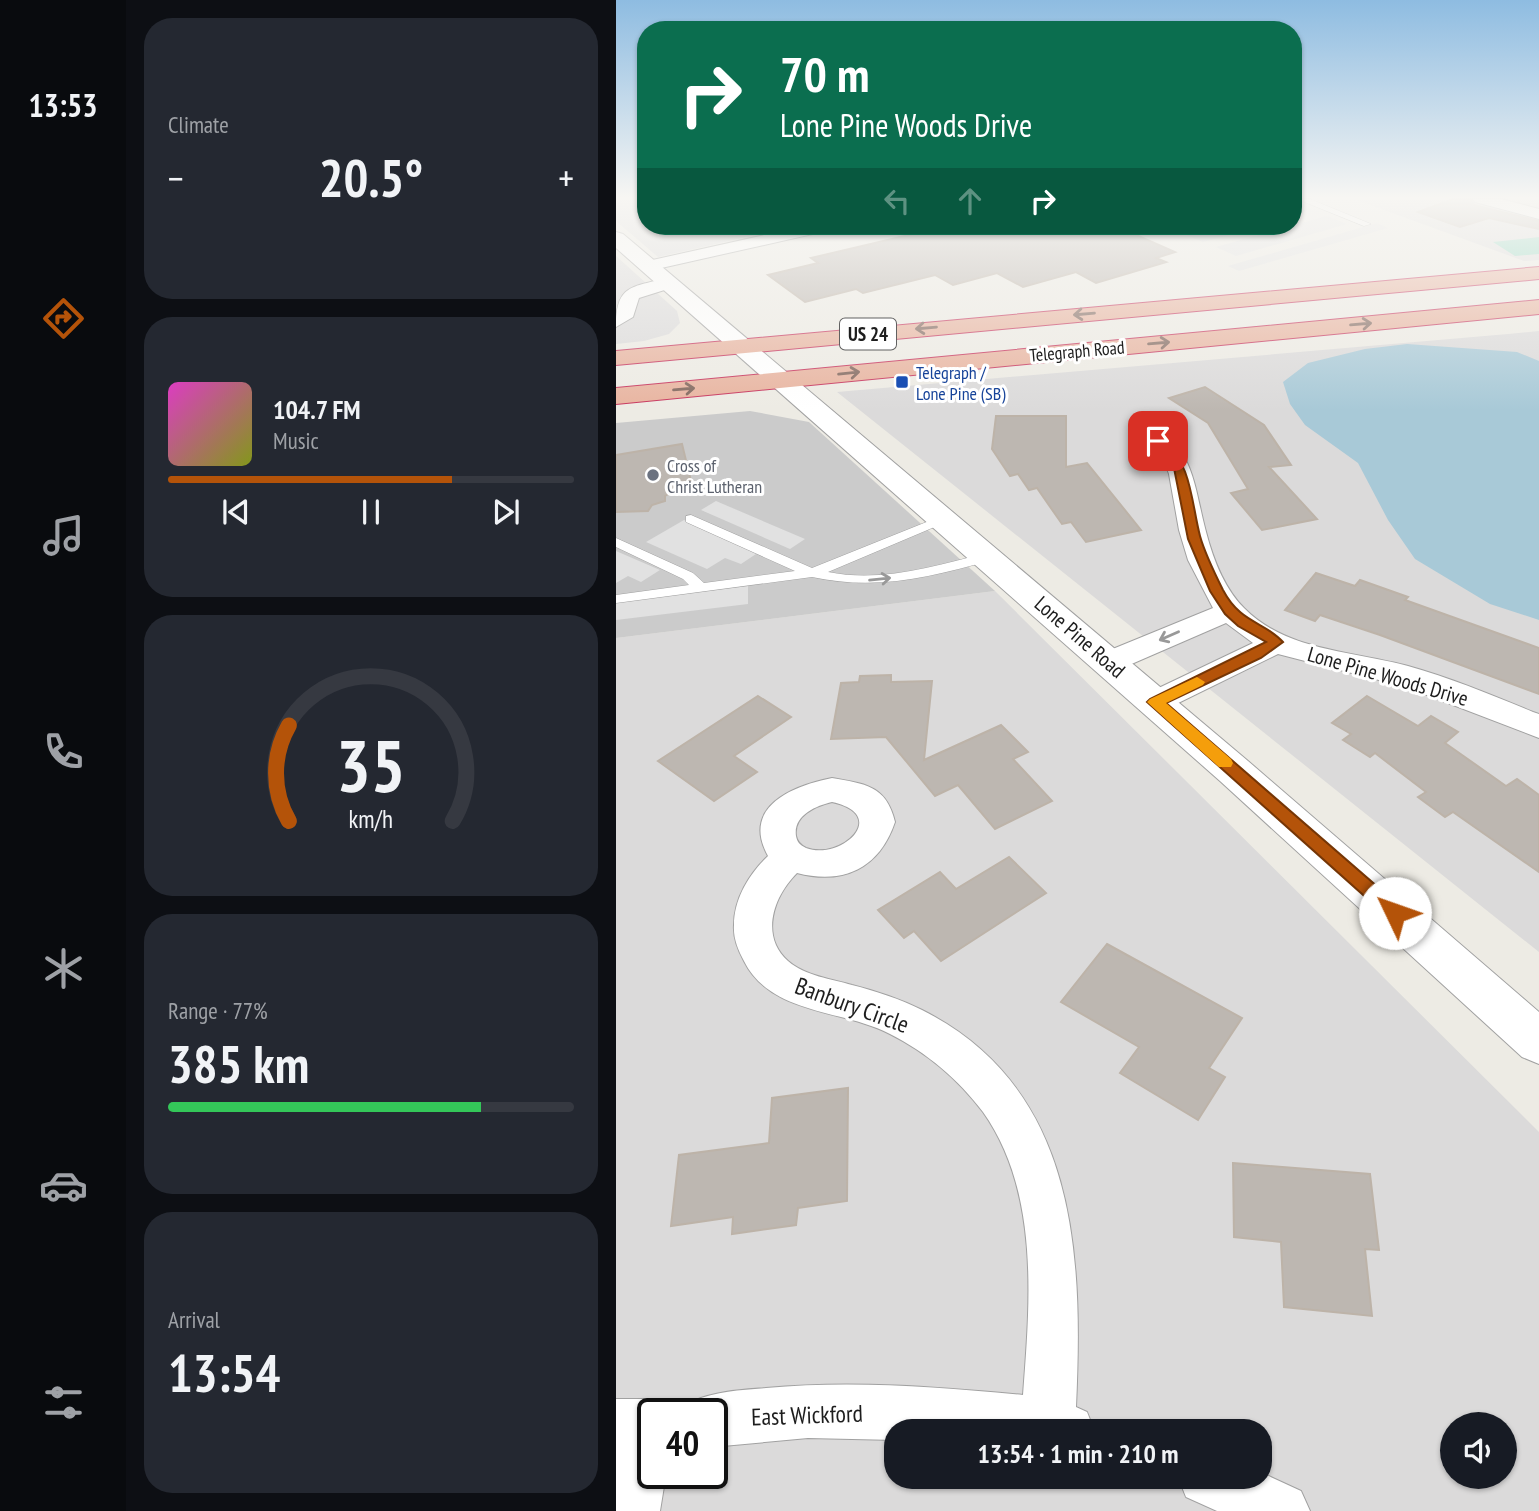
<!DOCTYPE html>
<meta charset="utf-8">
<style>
body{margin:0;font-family:"PT Sans Narrow",sans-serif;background:#242831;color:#f1f3f6;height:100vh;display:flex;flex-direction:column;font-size:26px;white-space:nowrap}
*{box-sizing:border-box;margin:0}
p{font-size:23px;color:#9ea1a6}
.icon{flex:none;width:38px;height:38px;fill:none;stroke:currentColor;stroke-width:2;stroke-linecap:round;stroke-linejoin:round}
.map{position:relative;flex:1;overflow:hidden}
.side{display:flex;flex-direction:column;gap:18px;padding:18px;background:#0d0f14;width:490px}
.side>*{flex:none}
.guide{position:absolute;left:21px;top:21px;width:665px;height:214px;border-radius:28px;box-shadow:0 2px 5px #0004;background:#0b6e4f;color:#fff;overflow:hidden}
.tools{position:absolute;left:824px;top:1412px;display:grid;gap:14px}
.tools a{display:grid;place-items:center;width:77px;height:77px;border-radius:50%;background:#171b24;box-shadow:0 2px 5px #0004;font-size:35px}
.speed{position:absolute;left:21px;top:1398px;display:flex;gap:14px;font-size:35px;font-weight:700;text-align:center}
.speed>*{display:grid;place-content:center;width:91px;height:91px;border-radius:50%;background:#171b24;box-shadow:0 2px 5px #0004;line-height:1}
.speed .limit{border:4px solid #111;border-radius:10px;background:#fff;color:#111}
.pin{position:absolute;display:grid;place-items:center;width:60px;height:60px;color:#fff;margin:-30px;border-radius:14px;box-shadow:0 4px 10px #0006}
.me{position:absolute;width:77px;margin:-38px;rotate:312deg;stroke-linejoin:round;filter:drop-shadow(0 0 5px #0008)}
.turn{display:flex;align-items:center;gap:24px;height:147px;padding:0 28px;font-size:32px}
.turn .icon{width:91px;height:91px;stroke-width:2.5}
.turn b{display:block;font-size:49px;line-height:60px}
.lanes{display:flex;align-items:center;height:66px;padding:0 28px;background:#0003;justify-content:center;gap:35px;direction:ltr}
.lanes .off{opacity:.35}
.big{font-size:52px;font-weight:600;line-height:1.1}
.side .card{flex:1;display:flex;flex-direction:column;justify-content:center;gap:10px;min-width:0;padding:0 24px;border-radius:28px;background:#242831}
.side .dial{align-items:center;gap:0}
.dial svg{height:182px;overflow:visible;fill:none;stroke:#363941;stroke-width:7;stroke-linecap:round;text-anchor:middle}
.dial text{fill:#f1f3f6;stroke:none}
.song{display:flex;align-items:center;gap:21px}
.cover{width:84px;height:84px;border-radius:10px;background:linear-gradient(135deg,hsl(310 70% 55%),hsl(70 70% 35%))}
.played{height:7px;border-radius:4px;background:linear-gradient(90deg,#b45309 70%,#363941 70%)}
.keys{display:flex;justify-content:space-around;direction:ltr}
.heat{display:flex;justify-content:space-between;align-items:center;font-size:38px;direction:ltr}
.charge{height:10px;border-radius:5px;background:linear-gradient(90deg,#34c759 77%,#363941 0)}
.trip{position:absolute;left:268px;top:1419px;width:388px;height:70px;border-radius:28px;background:#171b24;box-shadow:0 2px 5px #0004;font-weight:600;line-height:70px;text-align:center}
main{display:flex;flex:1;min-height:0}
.tabs{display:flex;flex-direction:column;width:126px;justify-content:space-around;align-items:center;background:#090b0e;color:#9ea1a6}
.tabs .icon{width:49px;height:49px}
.tabs .selected{color:#b45309}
.tabs b{font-size:32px;color:#f1f3f6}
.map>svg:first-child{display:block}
</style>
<main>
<nav class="tabs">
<b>13:53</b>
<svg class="icon selected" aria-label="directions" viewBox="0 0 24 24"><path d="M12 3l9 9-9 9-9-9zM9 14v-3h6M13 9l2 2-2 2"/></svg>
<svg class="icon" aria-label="music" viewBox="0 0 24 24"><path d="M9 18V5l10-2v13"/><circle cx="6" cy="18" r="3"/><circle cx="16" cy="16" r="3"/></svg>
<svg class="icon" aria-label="phone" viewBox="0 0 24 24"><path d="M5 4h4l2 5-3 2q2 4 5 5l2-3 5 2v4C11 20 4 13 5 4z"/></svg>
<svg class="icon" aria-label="climate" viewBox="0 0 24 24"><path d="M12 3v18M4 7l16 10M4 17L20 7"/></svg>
<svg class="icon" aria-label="car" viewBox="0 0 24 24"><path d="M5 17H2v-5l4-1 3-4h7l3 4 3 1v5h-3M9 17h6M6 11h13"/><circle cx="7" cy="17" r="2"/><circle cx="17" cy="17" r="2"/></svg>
<svg class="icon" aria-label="filters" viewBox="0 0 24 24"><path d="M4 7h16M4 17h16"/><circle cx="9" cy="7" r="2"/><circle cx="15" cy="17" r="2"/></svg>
</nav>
<section class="side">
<div class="card"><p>Climate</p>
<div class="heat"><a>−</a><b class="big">20.5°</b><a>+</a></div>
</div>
<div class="card">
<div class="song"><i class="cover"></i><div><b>104.7 FM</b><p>Music</p></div></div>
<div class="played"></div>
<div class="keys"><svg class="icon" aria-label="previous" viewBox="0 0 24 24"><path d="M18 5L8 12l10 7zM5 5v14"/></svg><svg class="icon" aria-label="pause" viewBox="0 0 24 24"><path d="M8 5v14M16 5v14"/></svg><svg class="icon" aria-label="next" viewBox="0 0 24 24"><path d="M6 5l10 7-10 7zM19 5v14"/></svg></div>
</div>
<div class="card dial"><svg viewBox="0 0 100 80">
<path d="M14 69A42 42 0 1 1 86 69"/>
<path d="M14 69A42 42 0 0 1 14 27" stroke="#b45309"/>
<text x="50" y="56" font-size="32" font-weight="700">35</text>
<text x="50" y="72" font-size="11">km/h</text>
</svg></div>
<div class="card"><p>Range · 77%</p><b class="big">385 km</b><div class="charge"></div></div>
<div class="card"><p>Arrival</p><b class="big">13:54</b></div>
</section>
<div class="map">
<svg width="923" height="1511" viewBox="0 0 923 1511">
<rect width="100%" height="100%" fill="#edebe4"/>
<g fill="#dbdada" fill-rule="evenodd">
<polygon points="0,199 30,199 30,226 181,226 42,257 0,221"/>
<polygon points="738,199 923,199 923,260 908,261"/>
<polygon points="0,256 61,311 64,323 53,334 28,341 0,344"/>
<polygon points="923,331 923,952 221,392 892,334"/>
<path d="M 379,591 L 923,1132 L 923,1511 L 0,1511 L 0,638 ZM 37,1414 L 96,1414 L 96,1474 L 37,1474 ZM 836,1424 L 889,1424 L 889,1477 L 836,1477 ZM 280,1432 L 644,1432 L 644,1477 L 280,1477 Z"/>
</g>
<polygon fill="#cbcbcb" points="134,411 193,422 379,591 0,638 0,423"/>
<polygon fill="#89d5bd" points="923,237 923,254 899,256 877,242"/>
<g fill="#e1e1e1">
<polygon points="711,216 731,224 620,256 600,247"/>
<polygon points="761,223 772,228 623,271 612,266"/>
<polygon points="598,226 646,226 587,242 568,234"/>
<polygon points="100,501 189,539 174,549 85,510"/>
<polygon points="68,520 143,552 125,564 109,558 91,569 30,542"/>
<polygon points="0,551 44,570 25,582 12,576 0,583"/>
<polygon points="132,586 132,604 0,620 0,602"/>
</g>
<polygon fill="#a8c9d7" points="791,344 901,352 923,361 923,620 874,604 799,559 772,520 742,463 689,425 674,404 667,382 692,363 749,349"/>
<g fill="#bdb7b1" stroke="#bdb3a8" stroke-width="2">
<polygon points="837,199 855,199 858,205 923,221 923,229 873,218 844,227 802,212"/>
<polygon points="331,226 500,226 559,252 540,258 550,262 480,283 460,272 407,287 381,273 337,285 319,275 247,293 240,289 189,302 152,275 202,263 195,258"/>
<polygon points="589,387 648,425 675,465 653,467 701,519 646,530 615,493 632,489 592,423 553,398"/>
<polygon points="380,416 450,416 450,467 471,463 525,530 470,542 455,522 446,524 421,488 413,490 402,474 394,476 376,449"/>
<polygon points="66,444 75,481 49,496 49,501 36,505 32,511 0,512 0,455"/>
<polygon points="700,573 739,586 744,580 792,597 789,600 923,648 923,694 764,635 704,615 699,621 669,610"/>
<polygon points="275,675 275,682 316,681 308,760 385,725 412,752 397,759 436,801 379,829 342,785 319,796 270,737 215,739 225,683 243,682 244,676"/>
<polygon points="142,696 175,717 118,756 141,772 98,801 42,761"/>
<polygon points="751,696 802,726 815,716 842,732 829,743 890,786 901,779 923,795 923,872 837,812 829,817 802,797 810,792 759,753 754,757 727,740 735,734 716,723"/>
<polygon points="393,857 430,893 325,961 298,931 288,938 262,910 324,872 340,889"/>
<polygon points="491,944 626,1018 593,1068 609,1077 582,1120 504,1073 523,1047 445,1002"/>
<polygon points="232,1088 231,1201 182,1208 180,1225 116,1234 117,1217 55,1226 63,1155 153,1143 156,1098"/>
<polygon points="617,1163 754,1174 763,1250 749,1249 756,1316 668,1307 665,1242 618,1237"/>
</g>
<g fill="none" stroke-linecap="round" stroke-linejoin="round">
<defs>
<g id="service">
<polygon points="681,199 694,199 755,224 748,226"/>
<path d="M 75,515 L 196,568 L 323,517 L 333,517 L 335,520 L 212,572 C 265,583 319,566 371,553 L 378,557 L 376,560 C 314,577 261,591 196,577 L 0,603 L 0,595 L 73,585 L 67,579 L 0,547 L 0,538 L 77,573 L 88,583 L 179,571 L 70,522 L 70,516 Z"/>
</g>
<g id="minor">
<polygon points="857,199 885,199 923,209 923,219 859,202"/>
<polygon points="189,226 218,226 210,231 32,271 23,266 32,261"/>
<path d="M 52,278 L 61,283 L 58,287 L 23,298 L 17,317 L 0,327 C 0,285 15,287 52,278 Z"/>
<path d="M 527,426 C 577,439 578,486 589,528 C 596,556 607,587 628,608 C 670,651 737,651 792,666 C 835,678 876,695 917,712 L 923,714 L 923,738 L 790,687 L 662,654 L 550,709 L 539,712 L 528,709 L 523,702 L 528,695 L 637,643 L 610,623 L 504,669 L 493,672 L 482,669 L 478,662 L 482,655 L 597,608 L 572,560 L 563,530 L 553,474 L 547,458 L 515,433 L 519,428 Z"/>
<path d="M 216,778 C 249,784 270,785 279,822 C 263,869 227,885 181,873 C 157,897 144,936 172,961 C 189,976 216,979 236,985 C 260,991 284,999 306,1010 C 462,1088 467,1255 460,1407 L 471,1412 L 479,1432 L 280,1432 L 280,1440 L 192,1438 L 96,1447 L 96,1414 L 71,1414 L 77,1401 C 101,1391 125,1390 150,1388 C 236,1380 322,1387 407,1395 C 414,1303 424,1192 367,1112 C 343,1080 310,1052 274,1034 C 226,1009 155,1015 128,961 C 122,950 117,938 118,925 C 118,899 133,874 152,856 C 125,807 176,786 216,778 ZM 216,802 C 275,815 225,861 190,848 C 184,845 181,842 180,836 C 177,816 199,806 216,802 Z"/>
<polygon points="0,1399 37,1399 56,1407 59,1414 37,1414 37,1474 50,1474 44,1511 0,1511"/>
<polygon points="644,1472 685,1491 694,1511 601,1511 570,1497 562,1477 644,1477"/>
</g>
<polygon id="tertiary" points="0,232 7,234 632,761 923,1012 923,1064 906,1057 604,781 0,248"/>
<g id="trunk">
<polygon points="923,267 923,279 0,365 0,351"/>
<polygon points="923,300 923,314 0,404 0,388"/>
</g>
</defs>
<use href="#service" stroke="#a1a1a1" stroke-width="1"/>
<use href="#minor" stroke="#a1a1a1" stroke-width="2"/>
<use href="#tertiary" stroke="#a1a1a1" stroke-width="2"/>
<use href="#trunk" stroke="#c7355d" stroke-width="2"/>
<use href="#service" fill="#fff" fill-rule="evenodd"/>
<use href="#minor" fill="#fff" fill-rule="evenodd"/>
<use href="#tertiary" fill="#fff" fill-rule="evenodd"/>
<use href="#trunk" fill="#e8b4a0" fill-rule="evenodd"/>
</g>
<defs><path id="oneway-shaft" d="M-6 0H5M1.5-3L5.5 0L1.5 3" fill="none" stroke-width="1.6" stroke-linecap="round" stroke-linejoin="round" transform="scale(1.75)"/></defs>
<g stroke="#82685e">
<use href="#oneway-shaft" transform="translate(468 314) rotate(175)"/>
<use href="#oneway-shaft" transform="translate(745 324) rotate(-5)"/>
<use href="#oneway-shaft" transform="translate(310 328) rotate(175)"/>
<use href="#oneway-shaft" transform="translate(543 343) rotate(-5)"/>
<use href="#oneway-shaft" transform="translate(233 373) rotate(-6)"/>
<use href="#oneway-shaft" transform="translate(68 389) rotate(-5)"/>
</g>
<g stroke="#999">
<use href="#oneway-shaft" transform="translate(264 579) rotate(-6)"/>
<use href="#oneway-shaft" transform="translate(553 636) rotate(156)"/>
</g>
<linearGradient id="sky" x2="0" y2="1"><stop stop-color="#8ebce1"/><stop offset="0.48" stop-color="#f7f6f3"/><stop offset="1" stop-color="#f7f6f3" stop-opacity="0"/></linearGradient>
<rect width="923" height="411" fill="url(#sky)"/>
<path fill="#b45309" stroke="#753606" stroke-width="2" d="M 538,438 L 546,438 C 576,464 575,501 584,536 C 589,554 599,574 607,590 C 625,624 648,621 667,642 L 645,658 L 550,703 L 786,908 L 789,913 L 786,918 L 779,920 L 773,918 L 531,702 L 534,699 L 650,642 L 622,626 L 609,614 L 594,591 L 572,539 L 558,468 L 549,452 L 537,441 Z"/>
<polygon fill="#f59e0b" points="581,677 589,682 587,685 550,703 615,759 617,763 615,767 603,767 531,702 534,699"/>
<rect fill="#1a4fb4" stroke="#fff" stroke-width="2.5" x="279" y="375" width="14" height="14" rx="3.5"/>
<circle fill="#6b7280" stroke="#fff" stroke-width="2.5" cx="37" cy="475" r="7"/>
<g text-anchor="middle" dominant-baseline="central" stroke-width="6" stroke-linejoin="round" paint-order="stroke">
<g font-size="18" fill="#1d1d1d" stroke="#fff">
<text transform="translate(461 351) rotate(-5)">Telegraph Road</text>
</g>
<g font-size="18" fill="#164399" stroke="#fff" text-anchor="start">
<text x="300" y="372">Telegraph /<tspan x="300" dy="21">Lone Pine (SB)</tspan></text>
</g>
<g font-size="18" fill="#5b616d" stroke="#fff" text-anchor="start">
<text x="51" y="465">Cross of<tspan x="51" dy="21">Christ Lutheran</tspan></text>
</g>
<rect fill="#fff" stroke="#616161" stroke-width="2" x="224" y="318.5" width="56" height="31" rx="5"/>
<g font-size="19" font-weight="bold" fill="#1d1d1d">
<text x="252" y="334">US 24</text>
</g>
<g font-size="21" fill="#1d1d1d" stroke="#fff">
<text transform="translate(464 637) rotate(41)">Lone Pine Road</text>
<text transform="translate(772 676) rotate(16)">Lone Pine Woods Drive</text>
</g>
<g font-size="24" fill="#1d1d1d" stroke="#fff">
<text transform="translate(236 1005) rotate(20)">Banbury Circle</text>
<text transform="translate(191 1415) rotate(-2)">East Wickford</text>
</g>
</g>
</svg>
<div class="tools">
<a><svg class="icon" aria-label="sound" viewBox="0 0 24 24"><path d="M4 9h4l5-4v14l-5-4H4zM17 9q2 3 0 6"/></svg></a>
</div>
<div class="speed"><div class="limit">40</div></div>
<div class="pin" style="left:542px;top:441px;background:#d93025"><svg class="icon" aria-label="arrive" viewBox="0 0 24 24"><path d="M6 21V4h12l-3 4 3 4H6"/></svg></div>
<svg class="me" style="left:779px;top:913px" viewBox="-20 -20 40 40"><circle r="19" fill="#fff"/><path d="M0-13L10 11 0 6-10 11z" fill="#b45309"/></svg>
<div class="trip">13:54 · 1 min · 210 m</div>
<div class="guide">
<div class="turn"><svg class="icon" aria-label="right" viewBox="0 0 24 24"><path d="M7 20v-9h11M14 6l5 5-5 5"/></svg><div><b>70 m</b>Lone Pine Woods Drive</div></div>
<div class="lanes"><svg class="icon off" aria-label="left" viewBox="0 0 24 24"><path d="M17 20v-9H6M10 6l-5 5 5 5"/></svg><svg class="icon off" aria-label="ahead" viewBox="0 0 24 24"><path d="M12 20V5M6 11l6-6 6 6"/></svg><svg class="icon" aria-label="right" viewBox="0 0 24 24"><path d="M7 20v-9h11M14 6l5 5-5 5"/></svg></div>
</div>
</div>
</main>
